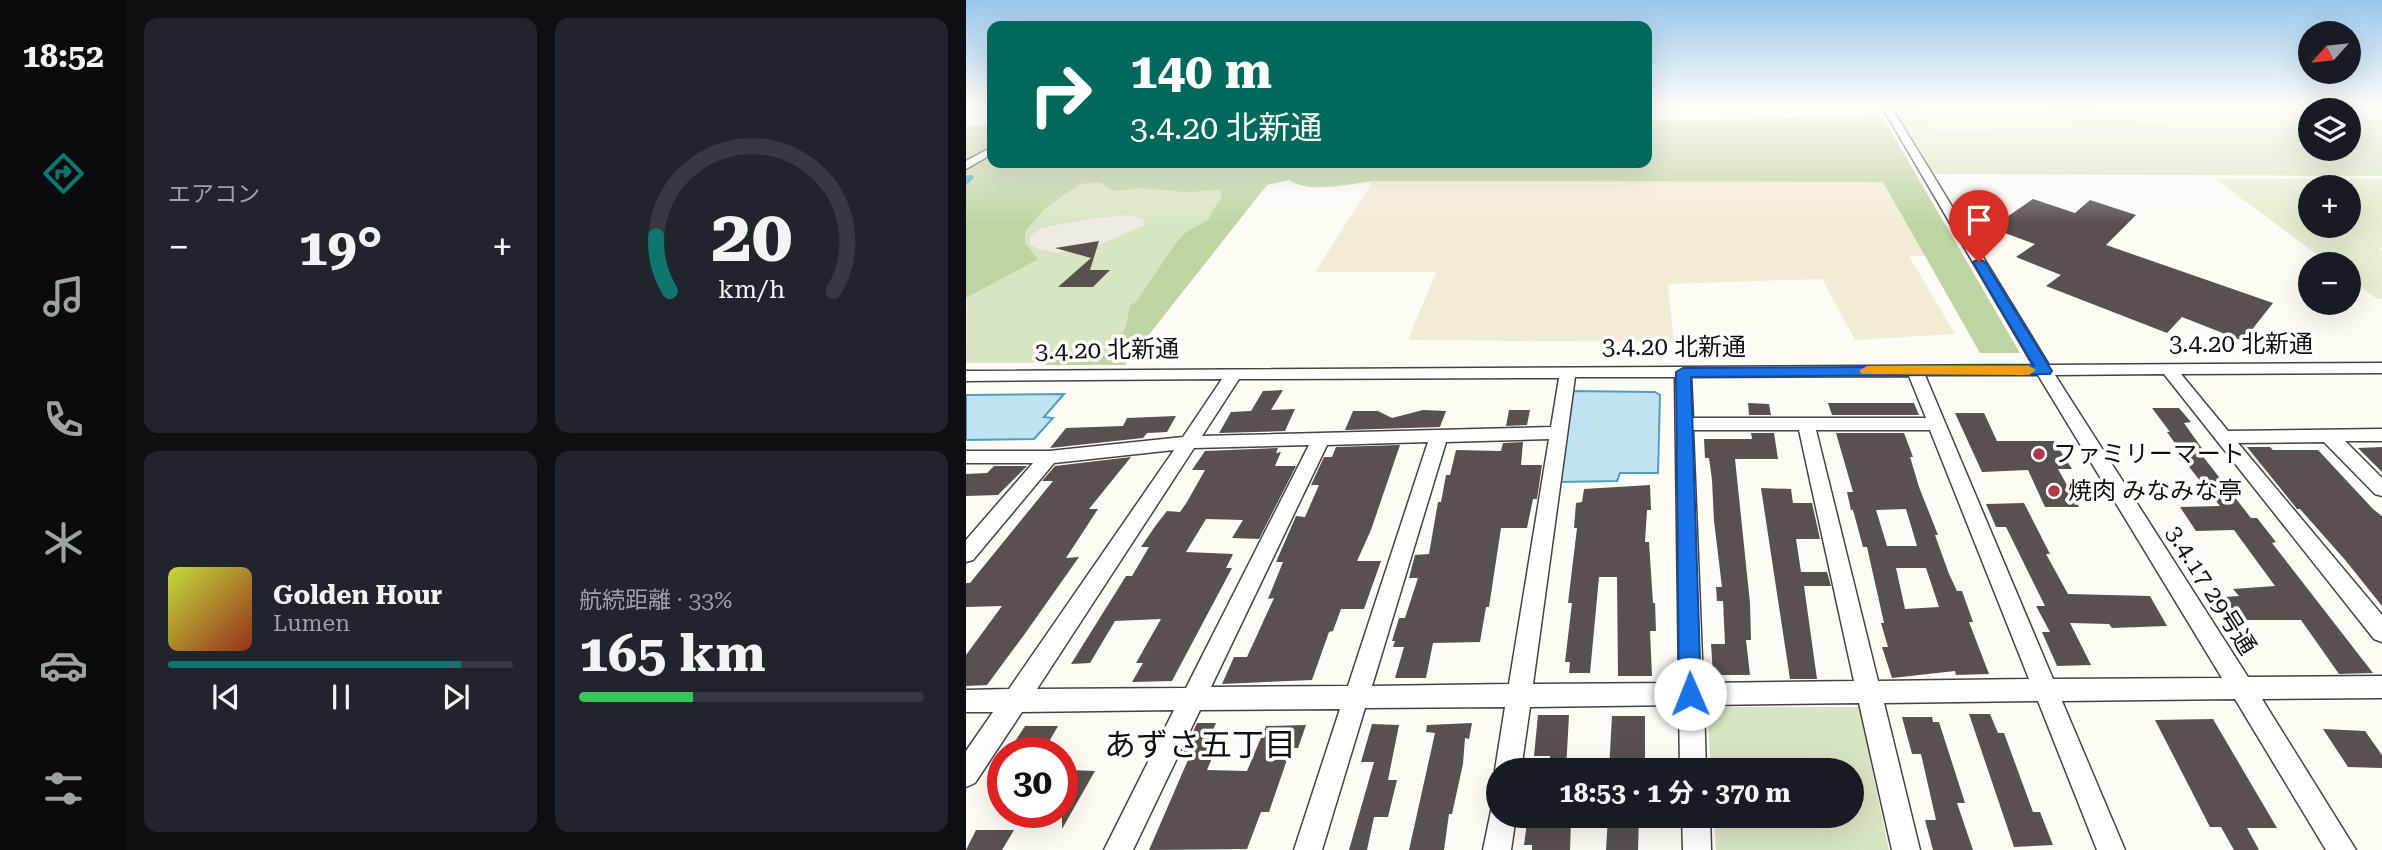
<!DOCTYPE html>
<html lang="ja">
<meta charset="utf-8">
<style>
body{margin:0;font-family:"Roboto Serif","Noto Sans JP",serif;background:#20242c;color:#f1f3f6;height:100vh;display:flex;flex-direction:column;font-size:26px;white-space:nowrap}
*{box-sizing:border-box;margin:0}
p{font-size:23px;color:#9ea1a6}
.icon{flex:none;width:38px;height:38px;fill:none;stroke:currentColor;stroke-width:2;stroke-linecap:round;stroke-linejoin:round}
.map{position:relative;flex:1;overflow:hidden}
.sheet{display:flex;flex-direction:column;gap:18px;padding:18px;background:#0d0f14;width:840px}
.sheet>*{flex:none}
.hud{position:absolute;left:21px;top:21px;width:665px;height:147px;border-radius:14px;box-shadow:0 7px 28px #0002;background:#00695c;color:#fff;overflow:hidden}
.needle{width:46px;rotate:243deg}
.tools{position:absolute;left:1332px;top:21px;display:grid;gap:14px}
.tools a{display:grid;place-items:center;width:63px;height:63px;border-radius:50%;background:#171b24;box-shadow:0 7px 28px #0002;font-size:35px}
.speed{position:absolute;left:21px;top:737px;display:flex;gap:14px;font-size:35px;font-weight:700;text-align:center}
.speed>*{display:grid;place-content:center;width:91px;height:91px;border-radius:50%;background:#171b24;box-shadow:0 7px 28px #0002;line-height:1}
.speed .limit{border:10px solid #d22;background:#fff;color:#111}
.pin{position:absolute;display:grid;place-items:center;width:60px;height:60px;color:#fff;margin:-72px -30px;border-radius:50% 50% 50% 0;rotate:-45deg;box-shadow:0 0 7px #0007}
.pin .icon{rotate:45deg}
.me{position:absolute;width:77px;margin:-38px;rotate:359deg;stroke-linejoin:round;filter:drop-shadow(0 0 5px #0008)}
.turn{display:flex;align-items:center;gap:24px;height:147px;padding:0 28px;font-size:32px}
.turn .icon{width:91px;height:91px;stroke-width:2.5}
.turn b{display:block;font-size:49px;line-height:60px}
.big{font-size:52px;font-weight:700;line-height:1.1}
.sheet .card{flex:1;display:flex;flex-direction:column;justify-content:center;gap:10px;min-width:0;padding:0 24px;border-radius:14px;background:#20242c}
.sheet .dial{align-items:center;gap:0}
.dial svg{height:182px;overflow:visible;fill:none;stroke:#363941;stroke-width:7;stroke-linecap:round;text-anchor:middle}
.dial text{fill:#f1f3f6;stroke:none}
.song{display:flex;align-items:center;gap:21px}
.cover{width:84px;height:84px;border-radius:10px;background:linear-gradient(135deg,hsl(70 70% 55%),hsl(10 70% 35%))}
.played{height:7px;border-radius:4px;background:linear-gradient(90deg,#0f766e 85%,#363941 85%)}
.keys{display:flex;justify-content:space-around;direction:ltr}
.heat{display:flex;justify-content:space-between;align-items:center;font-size:38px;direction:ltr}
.charge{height:10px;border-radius:5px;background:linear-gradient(90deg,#34c759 33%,#363941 0)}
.sheet .tiles{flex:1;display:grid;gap:18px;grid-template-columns:repeat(2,1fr)}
.trip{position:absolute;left:520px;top:758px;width:378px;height:70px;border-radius:35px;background:#171b24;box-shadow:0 7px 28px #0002;font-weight:700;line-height:70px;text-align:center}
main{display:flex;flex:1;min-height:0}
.menu{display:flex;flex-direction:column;width:126px;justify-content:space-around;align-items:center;background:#090b0e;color:#9ea1a6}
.menu .icon{width:49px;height:49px}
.menu .active{color:#0f766e}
.menu b{font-size:32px;color:#f1f3f6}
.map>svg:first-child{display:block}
</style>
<main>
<nav class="menu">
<b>18:52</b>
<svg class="icon active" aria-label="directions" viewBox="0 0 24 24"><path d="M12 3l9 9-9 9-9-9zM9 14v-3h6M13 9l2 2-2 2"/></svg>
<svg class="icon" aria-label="music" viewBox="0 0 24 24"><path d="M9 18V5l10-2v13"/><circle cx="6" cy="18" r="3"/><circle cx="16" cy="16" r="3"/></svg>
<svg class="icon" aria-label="phone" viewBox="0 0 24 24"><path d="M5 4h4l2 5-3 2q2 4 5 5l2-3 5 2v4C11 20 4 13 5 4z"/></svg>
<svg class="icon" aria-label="climate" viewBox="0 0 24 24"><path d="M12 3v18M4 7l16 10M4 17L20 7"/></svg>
<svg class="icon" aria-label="car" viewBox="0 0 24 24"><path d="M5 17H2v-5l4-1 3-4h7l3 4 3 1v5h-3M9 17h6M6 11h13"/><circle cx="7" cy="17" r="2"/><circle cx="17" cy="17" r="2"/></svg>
<svg class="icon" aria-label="filters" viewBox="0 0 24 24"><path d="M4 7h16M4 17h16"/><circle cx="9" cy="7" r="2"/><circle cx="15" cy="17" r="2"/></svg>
</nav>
<section class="sheet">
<div class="tiles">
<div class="card"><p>エアコン</p>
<div class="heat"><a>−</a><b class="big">19°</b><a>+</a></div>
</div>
<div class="card dial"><svg viewBox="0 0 100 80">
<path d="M14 69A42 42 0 1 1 86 69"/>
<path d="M14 69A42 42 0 0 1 8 45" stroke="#0f766e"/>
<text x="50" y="56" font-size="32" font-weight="700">20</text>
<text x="50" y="72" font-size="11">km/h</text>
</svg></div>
<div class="card">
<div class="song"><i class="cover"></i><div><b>Golden Hour</b><p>Lumen</p></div></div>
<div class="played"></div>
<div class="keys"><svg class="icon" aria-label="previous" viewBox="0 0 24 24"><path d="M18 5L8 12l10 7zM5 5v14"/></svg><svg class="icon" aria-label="pause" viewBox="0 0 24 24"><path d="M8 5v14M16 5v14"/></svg><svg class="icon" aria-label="next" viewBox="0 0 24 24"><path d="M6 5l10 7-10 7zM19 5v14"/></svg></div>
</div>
<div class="card"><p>航続距離 · 33%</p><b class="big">165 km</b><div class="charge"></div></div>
</div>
</section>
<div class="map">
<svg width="1416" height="850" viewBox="0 0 1416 850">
<rect width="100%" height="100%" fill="#fefbf5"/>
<polygon fill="#f2ecd7" points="407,181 918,182 959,256 943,256 989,334 889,340 856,279 702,284 708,342 442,340 470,272 349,272"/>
<g fill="#d8e5c2" fill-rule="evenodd">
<path d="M 927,105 L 1416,105 L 1416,176 L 968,174 ZM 1344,110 L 1382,110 L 1382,149 L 1344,149 Z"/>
<polygon points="1,174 288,184 160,363 0,363"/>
<polygon points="741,707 893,707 923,850 750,850 748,816 886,816 886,770 745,770"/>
</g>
<path fill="#bfd4a3" d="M 916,116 L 1054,353 L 1014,353 L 917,182 L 407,181 C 382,184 345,194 323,180 L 301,185 L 159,365 L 78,365 L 83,360 L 93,357 L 167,354 L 172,347 L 170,343 L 152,342 L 160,326 L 164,306 L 170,302 L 210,243 L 219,233 L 242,220 L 255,197 L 255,190 L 220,192 L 174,188 L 148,191 L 134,182 L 114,184 L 78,209 L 59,232 L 59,243 L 72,259 L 0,298 L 0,177 L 4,175 L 0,174 L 0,126 L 26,125 L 26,163 L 681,163 L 681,121 Z"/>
<g fill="#e7eed2" fill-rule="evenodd">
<polygon points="950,105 1083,105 1115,135 970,134"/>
<path d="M 1122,105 L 1400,105 L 1408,113 L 1407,120 L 1392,126 L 1383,126 L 1382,110 L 1344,110 L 1344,127 C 1291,128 1165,135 1122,105 Z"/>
<path d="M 1249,179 L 1416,179 L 1416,248 L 1413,248 L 1416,251 L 1416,299 L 1411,299 L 1383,278 L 1382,264 L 1364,264 ZM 1344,187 L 1382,187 L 1382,226 L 1344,226 Z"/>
</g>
<polygon fill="#efeae3" points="161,215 177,219 179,225 128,247 90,253 72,249 64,244 64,237 75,228 127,218"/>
<g fill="#bfe3f0" stroke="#4f9fbe" stroke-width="2">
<polygon points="605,391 689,392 694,395 692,473 654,473 651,481 594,482"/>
<polygon points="98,394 78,417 87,418 68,439 0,440 0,395"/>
</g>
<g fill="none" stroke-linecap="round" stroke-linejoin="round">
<polyline stroke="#4f9fbe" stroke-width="3.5" points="0,177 6,177 0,183"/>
</g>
<g fill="#58514e" fill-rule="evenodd">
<polygon points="1067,199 1109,213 1124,200 1170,215 1140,245 1307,303 1277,341 1216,317 1201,333 1080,286 1095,275 1050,257 1069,244 1025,228"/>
<polygon points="133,241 124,270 144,270 127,287 92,287 125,258 89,248"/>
<polygon points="317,390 305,410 329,409 319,431 253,433 265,412 285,411 297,391"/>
<polygon points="782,403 803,404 805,415 783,415"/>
<polygon points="862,403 948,403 953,415 866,415"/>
<polygon points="1186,408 1213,408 1225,422 1218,423 1240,454 1235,454 1285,518 1291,518 1310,542 1306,543 1407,673 1373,674 1335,620 1274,620 1258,597 1273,596 1267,589 1309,586 1268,530 1230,531 1214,507 1254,506 1220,463 1223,463 1201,432 1204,432"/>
<polygon points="457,410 480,411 474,427 379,430 387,411 412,411 426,418"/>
<polygon points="543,410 564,410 561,425 540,426"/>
<polygon points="989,413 1018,413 1031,441 1088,441 1106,469 1092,469 1113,507 1079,507 1062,470 1016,472"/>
<polygon points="210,416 201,432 181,433 177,438 84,448 100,428 157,426 161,418"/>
<polygon points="785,433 808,433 812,459 769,459 784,603 785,640 780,640 784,675 747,675 745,644 759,644 757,601 751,601 750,587 756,587 748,521 746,480 743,458 739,458 738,439 786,439"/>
<path d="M 870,433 L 938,433 L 947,457 L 944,457 L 953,487 L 972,535 L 969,535 L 983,574 L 991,591 L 996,591 L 1007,622 L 1003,622 L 1023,674 L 990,675 L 989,671 L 926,678 L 916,647 L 922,647 L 915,623 L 918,623 L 905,565 L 901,547 L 897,547 L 887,510 L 885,510 L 881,492 L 887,492 ZM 940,509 L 951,546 L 921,546 L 910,510 ZM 930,568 L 960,568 L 973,607 L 939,609 Z"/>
<polygon points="557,442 555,465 576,465 571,499 567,499 561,528 535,528 523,607 520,607 514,642 467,643 460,678 429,678 438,647 427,647 429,641 426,641 433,618 439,618 452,578 443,578 449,555 463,554 472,502 475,502 480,475 484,475 490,450 535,451 537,443"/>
<polygon points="434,445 405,530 391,561 415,561 398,609 375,609 367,631 363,632 346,680 256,684 268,657 281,657 308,598 302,599 317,562 310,562 330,516 339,517 353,485 345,485 358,457 366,457 370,447"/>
<polygon points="1281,447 1304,447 1307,450 1352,450 1407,509 1416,516 1416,606 1380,561 1334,509 1331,509"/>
<polygon points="1416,447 1416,472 1392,448"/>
<polygon points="312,448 310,453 315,452 309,466 330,466 293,539 266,538 277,520 240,519 220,552 267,554 260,568 266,568 206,681 166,682 177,663 170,663 195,619 149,621 124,663 105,664 160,576 166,576 183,547 175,547 190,525 201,511 214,512 221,502 239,470 226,470 239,451"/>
<polygon points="165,457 123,509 132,509 100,558 113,557 58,635 21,685 0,686 0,655 36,606 0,607 0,583 4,583 87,481 76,481 89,466"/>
<polygon points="28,466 61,466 32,495 0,496 0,474 21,473"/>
<polygon points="684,485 685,510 681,510 679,542 683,542 687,603 689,603 690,631 684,631 686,676 652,676 651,577 633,577 624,673 603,673 604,662 599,662 606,603 602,603 611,528 608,528 610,503 616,502 618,489"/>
<polygon points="795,488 825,489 827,503 846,503 854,539 830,539 835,572 861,572 865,586 838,586 851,679 824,679"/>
<polygon points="1058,503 1084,554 1080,554 1102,594 1184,596 1201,626 1146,628 1143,624 1104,623 1125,665 1091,666 1076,632 1084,632 1070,606 1079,606 1040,527 1030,527 1020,504"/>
<polygon points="1003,714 1024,714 1032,733 1038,733 1067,812 1074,812 1087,845 1048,847"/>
<polygon points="572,715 603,715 600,770 583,770 584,756 568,756"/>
<polygon points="646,716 679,716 679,770 643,770"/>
<polygon points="936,717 966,717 967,722 973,722 999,803 991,803 1007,850 967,850 959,820 970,820 955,754 946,754"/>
<polygon points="1247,719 1311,828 1281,828 1293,850 1268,850 1255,827 1244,827 1189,720"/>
<polygon points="231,723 250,723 243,739 254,739 241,770 281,771 300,726 340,725 332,748 325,748 303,812 295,812 281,849 183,850 222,760 214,760"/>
<polygon points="506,723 503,739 499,738 497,764 486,814 483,814 478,850 443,850 469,733 460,732 461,725"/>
<polygon points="406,724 433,725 422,780 431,780 422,817 408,817 401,850 383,850 408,762 395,762"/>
<polygon points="59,726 92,726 77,752 42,752"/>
<polygon points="1357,729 1399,731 1416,755 1416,768 1382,767"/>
<polygon points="104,770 129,771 96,829 96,784"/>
<polygon points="642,816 673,816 672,850 640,850"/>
<polygon points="561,822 605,822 604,850 566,850 566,845 558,845"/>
<polygon points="10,830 48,830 36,850 0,850"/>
</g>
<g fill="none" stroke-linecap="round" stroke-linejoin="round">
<defs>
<g id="minor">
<path d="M 915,105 L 924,105 L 1083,365 L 1416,363 L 1416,373 L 1215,374 L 1262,431 L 1416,429 L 1416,441 L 1379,441 L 1416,478 L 1416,496 L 1409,494 L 1358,442 L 1272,443 L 1416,615 L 1416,642 L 1408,639 L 1198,374 L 1089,375 L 1282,677 L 1416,676 L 1416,698 L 1296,699 L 1390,850 L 1360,850 L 1269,699 L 1096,701 L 1159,850 L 1131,850 L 1072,701 L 918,703 L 954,850 L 926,850 L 893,703 L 738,705 L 740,770 L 714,770 L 713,705 L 564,707 L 555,770 L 532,770 L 532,778 L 529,770 L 539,707 L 399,708 L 356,850 L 328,850 L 374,709 L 234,710 L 167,850 L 138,850 L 208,710 L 56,712 L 9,783 L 0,787 L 0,751 L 27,712 L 0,712 L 0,690 L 43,689 L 208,450 L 88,463 L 7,560 L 0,562 L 0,540 L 67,463 L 0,463 L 0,451 L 83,451 L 217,437 L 256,379 L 0,381 L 0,371 L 1067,365 ZM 959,375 L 1072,375 L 1256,678 L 1087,679 ZM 943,376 L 960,418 L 727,418 L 725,377 ZM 609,377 L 709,377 L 713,683 L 567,684 ZM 593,378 L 585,427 L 236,436 L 273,379 ZM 727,430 L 833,430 L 888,681 L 737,683 ZM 850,430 L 964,430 L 1063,679 L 912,681 ZM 583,439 L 543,684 L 406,686 L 480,442 ZM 462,442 L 382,686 L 245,687 L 361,445 ZM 343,445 L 220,688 L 71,689 L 228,448 Z"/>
<polygon points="26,147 26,154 0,169 0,161"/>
<polygon points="532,804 532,816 550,816 545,850 517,850 526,806"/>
<polygon points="716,816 744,816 745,850 717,850"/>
</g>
</defs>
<use href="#minor" stroke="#434343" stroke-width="3"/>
<use href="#minor" fill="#fff" fill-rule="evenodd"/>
</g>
<linearGradient id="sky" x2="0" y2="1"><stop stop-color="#97c7eb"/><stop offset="0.47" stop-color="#fffdfa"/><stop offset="1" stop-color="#fffdfa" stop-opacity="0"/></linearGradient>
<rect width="1416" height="224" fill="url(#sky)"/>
<polygon fill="#1a73e8" stroke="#114b97" stroke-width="2" points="1013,259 1019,262 1086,371 1084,374 725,377 735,694 732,701 724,704 716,701 713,694 710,372 717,368 1068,366 1007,262"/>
<polygon fill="#f59e0b" points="901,366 1063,366 1070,370 1063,375 896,374 893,371"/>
<g fill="#b1384c" stroke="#fff" stroke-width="2.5">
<circle cx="1073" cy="454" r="7"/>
<circle cx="1088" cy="491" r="7"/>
</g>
<g text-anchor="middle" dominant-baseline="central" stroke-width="7" stroke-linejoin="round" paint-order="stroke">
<g font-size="24" fill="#101010" stroke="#fff">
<text x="1275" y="344">3.4.20 北新通</text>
<text x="708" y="347">3.4.20 北新通</text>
<text transform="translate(141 350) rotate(-1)">3.4.20 北新通</text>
<text transform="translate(1245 590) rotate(58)">3.4.17 29号通</text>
</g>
<g font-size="24" fill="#101010" stroke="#fff" text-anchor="start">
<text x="1087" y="454">ファミリーマート</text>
<text x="1102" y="491">焼肉 みなみな亭</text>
</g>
<g font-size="32" fill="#101010" stroke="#fff">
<text x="234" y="745">あずさ五丁目</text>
</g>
</g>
</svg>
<div class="tools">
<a><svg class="needle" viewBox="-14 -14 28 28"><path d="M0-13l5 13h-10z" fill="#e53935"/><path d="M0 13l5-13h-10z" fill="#9ea1a6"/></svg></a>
<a><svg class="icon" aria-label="layers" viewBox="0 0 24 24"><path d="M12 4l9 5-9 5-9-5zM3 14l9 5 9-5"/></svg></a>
<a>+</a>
<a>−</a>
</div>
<div class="speed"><div class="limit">30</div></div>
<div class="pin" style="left:1013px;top:262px;background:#d93025"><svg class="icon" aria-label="arrive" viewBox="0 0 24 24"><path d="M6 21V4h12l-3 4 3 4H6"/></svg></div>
<svg class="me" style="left:724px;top:694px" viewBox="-20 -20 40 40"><circle r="19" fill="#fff"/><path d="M0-13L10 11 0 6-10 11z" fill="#1a73e8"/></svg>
<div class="trip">18:53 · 1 分 · 370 m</div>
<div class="hud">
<div class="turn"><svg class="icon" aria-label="right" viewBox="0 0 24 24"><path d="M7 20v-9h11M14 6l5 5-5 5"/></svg><div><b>140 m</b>3.4.20 北新通</div></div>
</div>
</div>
</main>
